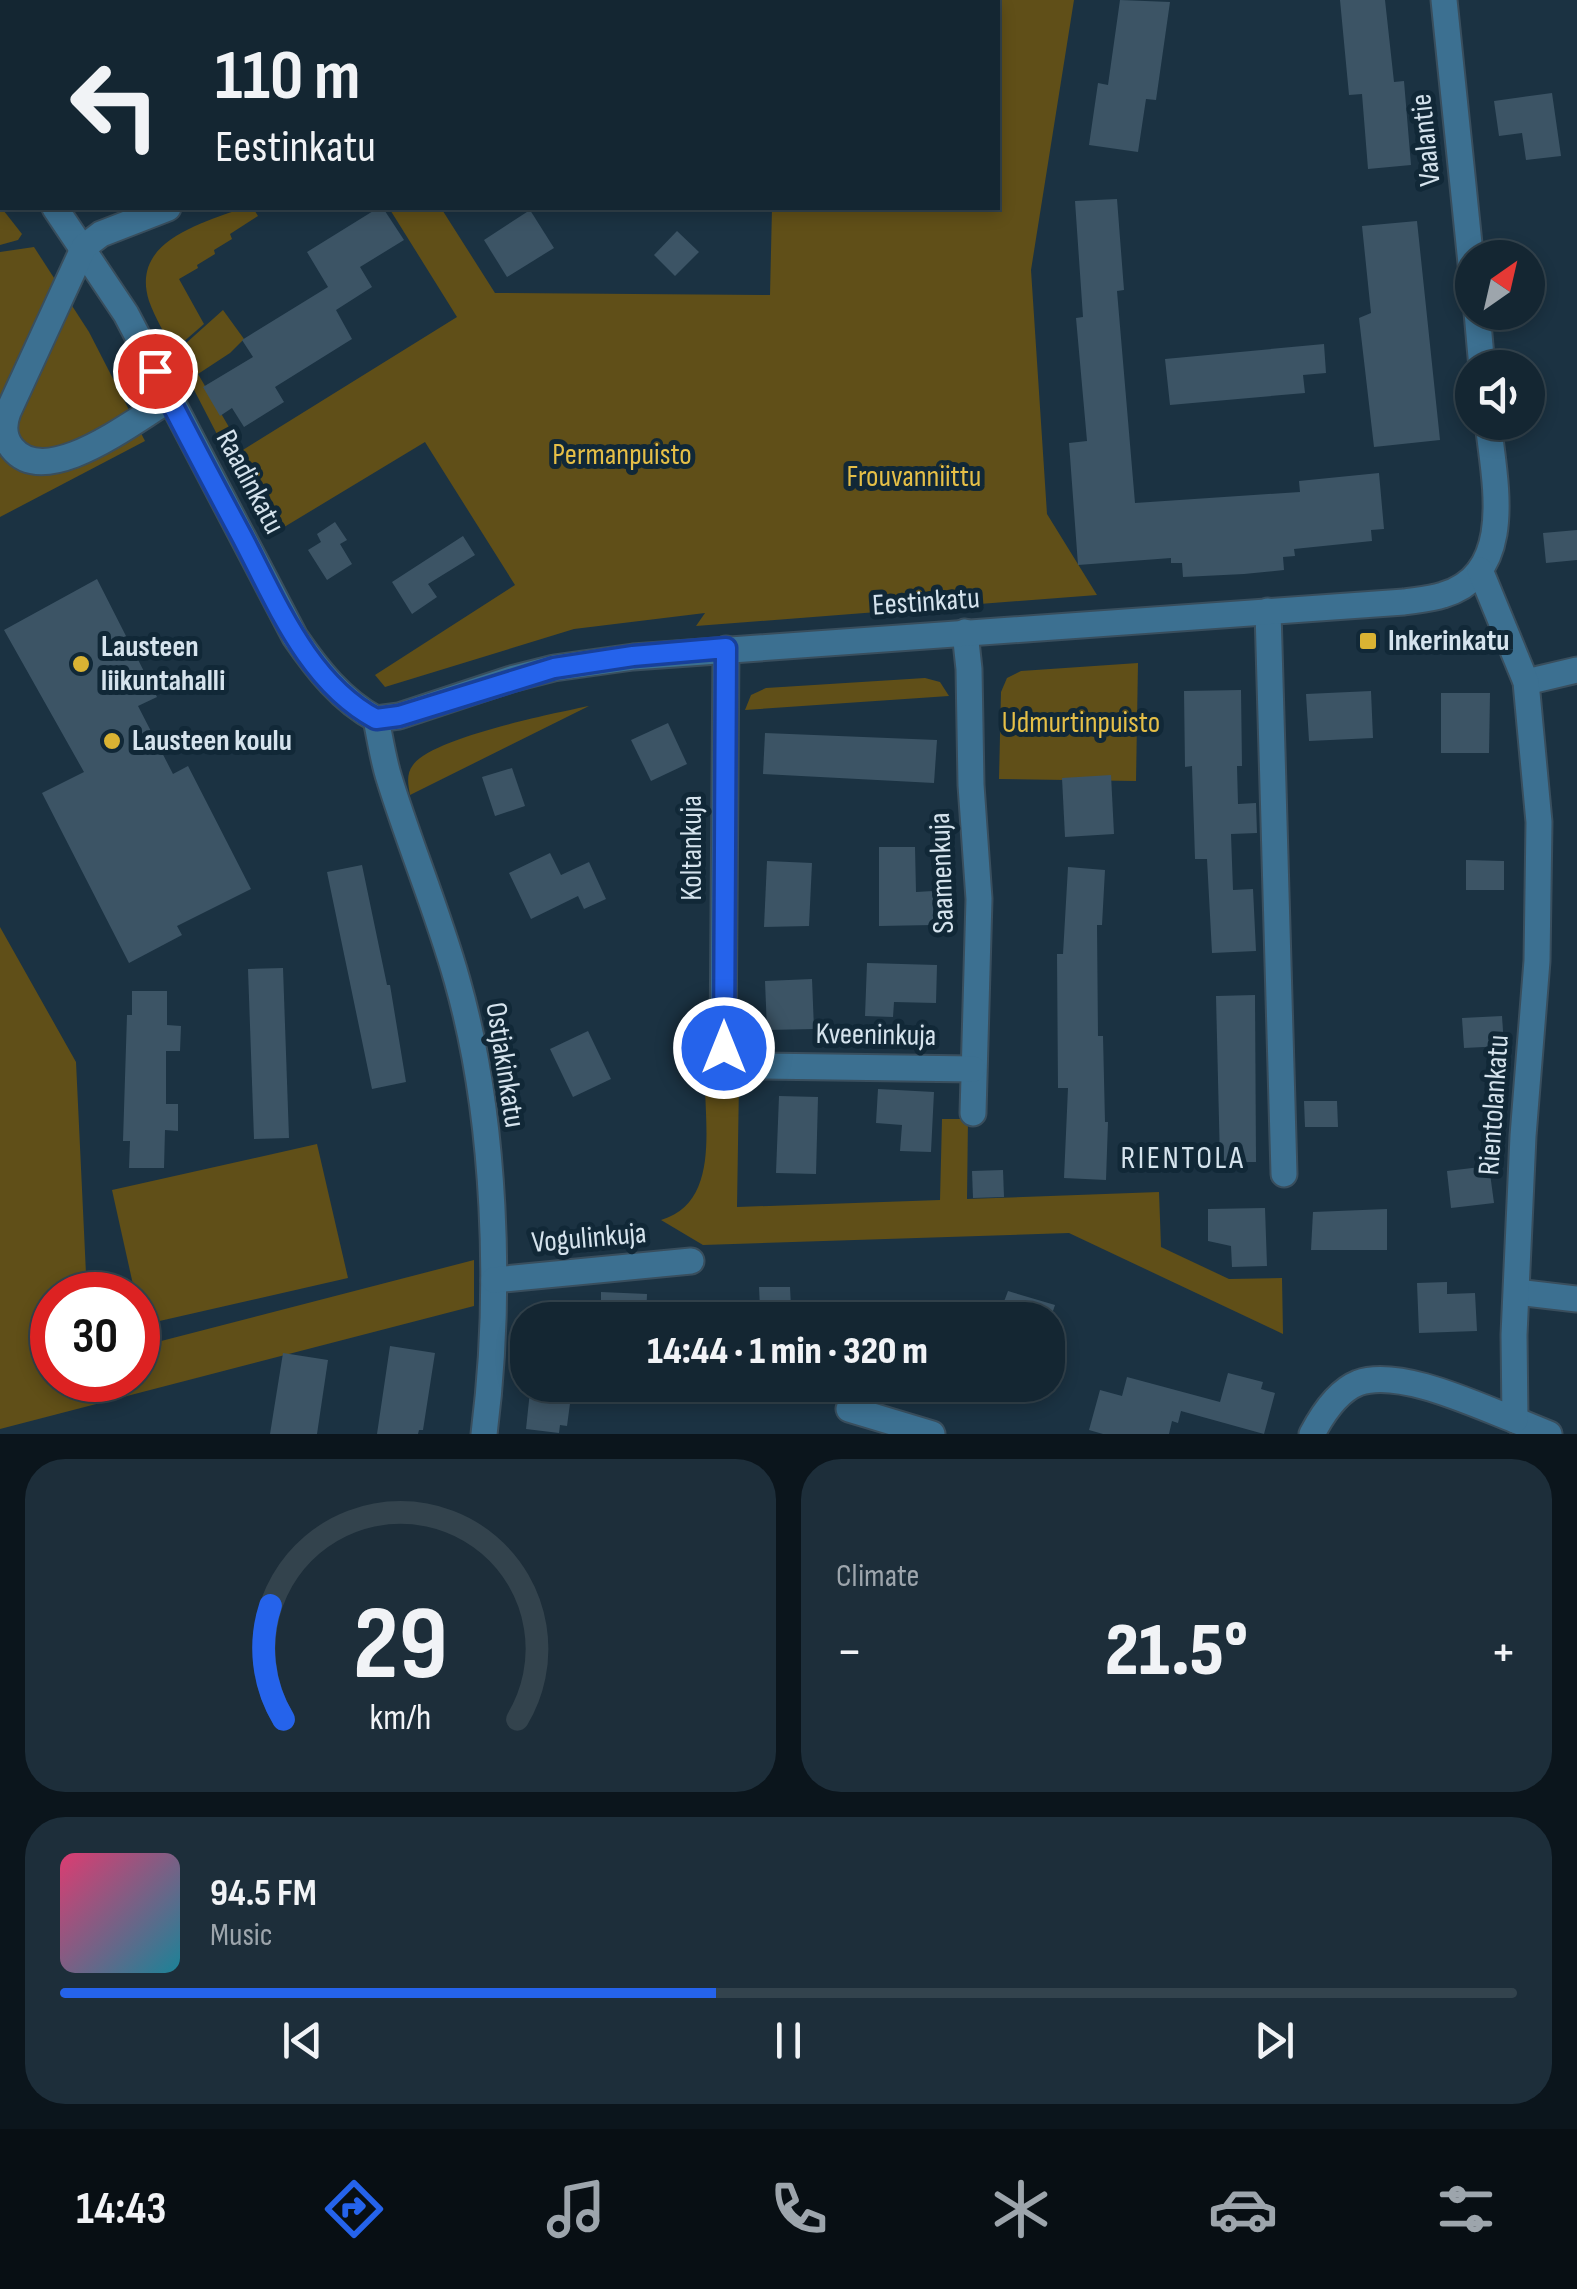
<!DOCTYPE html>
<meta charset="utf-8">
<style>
body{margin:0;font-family:"Sofia Sans Condensed",sans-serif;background:#1d2e3a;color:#f1f3f6;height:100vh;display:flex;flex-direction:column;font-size:38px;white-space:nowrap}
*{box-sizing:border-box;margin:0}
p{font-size:32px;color:#9da5ac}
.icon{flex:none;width:55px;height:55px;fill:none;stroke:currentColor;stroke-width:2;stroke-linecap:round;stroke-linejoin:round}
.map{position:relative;height:1434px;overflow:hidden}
.panel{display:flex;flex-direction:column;gap:25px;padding:25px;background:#0b151c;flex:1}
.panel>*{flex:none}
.banner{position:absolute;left:0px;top:0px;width:1000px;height:210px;box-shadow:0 5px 15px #0003,0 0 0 2px #33434d;background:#142632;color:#f1f3f6;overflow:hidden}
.needle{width:65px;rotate:34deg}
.fabs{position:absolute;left:1455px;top:240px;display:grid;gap:20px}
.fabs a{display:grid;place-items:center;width:90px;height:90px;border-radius:50%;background:#142632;box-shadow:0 5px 15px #0003,0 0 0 2px #33434d;font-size:50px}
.speed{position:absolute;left:30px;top:1272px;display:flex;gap:20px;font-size:50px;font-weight:700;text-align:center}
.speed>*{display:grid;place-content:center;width:130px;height:130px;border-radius:50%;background:#142632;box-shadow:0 5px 15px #0003,0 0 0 2px #33434d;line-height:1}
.speed .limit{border:15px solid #d22;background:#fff;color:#111}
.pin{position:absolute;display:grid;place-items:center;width:85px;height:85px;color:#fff;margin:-42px;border:5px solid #fff;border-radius:50%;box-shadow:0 2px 10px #0007}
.me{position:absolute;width:110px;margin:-55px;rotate:0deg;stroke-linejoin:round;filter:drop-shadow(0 0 8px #0008)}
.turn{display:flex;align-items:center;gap:35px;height:210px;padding:0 50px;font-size:45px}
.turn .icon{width:130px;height:130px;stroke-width:2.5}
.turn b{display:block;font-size:70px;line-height:85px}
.big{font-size:75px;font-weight:800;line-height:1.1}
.panel .card{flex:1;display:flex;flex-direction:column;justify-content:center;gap:15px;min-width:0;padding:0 35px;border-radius:40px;background:#1d2e3a}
.panel .dial{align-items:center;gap:0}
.dial svg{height:260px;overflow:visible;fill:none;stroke:#33434d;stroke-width:7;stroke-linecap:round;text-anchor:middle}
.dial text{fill:#f1f3f6;stroke:none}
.song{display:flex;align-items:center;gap:30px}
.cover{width:120px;height:120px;border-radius:15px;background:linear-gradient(135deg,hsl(340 70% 55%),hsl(190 70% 35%))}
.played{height:10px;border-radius:5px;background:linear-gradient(90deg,#2563eb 45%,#33434d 45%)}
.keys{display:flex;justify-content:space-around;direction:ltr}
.heat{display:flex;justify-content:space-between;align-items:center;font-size:55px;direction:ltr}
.panel .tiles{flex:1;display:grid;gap:25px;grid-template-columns:1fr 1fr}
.card:last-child{grid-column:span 2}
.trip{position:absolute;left:510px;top:1302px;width:555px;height:100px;border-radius:40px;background:#142632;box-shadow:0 5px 15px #0003,0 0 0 2px #33434d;font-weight:800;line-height:100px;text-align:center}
.menu{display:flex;height:160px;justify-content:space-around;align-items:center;background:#080f14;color:#9da5ac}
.menu .icon{width:70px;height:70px}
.menu .selected{color:#2563eb}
.menu b{font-size:45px;color:#f1f3f6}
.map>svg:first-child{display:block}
</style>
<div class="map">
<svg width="1577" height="1434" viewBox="0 0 1577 1434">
<rect width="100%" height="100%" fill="#1b3242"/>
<g fill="#604f18">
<polygon points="773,0 1074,0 1031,270 1047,514 1097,595 696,626 705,613 574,629 385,687 375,675 515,585 425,442 271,535 230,458 457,317 389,208 441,208 495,293 770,295 772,208 998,208 998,2"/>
<polygon points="0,206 22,234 18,240 0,245"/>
<path d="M 242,208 L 253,208 L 258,216 L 230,234 L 232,239 L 214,250 L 215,254 L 197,265 L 198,268 L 179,279 L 204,324 L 174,350 C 165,334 155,318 149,301 C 130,241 201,224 242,208 Z"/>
<polygon points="34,247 89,332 145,441 0,517 0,252"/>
<polygon points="223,310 244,339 230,353 198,374 233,434 222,444 175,353"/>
<polygon points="1138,663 1136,781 999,779 1001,692 1007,678 1021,671"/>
<polygon points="925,678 940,682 949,696 745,710 751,695 766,688"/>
<path d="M 589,706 L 410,795 C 408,784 406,774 413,765 C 431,738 555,713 589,706 Z"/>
<polygon points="0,927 76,1062 87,1295 52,1295 52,1380 138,1380 138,1347 474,1260 474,1306 0,1429"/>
<path d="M 705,1081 L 739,1082 L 737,1207 L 940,1200 L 942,1119 L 968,1119 L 967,1199 L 1159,1192 L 1161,1247 L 1229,1279 L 1282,1278 L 1283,1334 L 1069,1233 L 703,1245 L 661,1220 C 719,1203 705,1129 705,1081 Z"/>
<polygon points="317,1144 348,1278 142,1325 112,1190"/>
</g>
<g fill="#3c5465">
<polygon points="1120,0 1170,2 1156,100 1146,99 1138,152 1089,145 1098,83 1108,85"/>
<polygon points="1340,0 1385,0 1394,82 1404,81 1411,165 1368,169 1362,94 1349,95"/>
<polygon points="1552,93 1561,156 1526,160 1522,133 1499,136 1494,101"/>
<polygon points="1117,199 1124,290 1117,291 1135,503 1300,492 1299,481 1379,473 1384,529 1371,530 1372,541 1294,549 1295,556 1283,557 1284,570 1244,574 1183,577 1182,563 1171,563 1171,558 1078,565 1069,443 1087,441 1076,318 1083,317 1075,201"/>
<polygon points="378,208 383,208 404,240 360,267 372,287 336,310 352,339 275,387 284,402 244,427 232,408 220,416 203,387 253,357 242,340 328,287 307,252"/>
<polygon points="530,210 554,248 507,277 484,240"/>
<polygon points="1417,221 1440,440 1374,447 1359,318 1371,313 1362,226"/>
<polygon points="677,231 699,252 675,276 654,255"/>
<polygon points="1324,344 1326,373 1303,375 1305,393 1170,405 1165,359"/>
<polygon points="335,522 347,540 340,544 352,564 327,580 308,550 321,542 317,534"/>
<polygon points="1577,530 1577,560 1546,563 1543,533"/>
<polygon points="463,536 475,555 428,584 437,597 412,614 392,582"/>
<polygon points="97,579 157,697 138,706 173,774 188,766 251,889 177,926 182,935 129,963 42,793 84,772 4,630"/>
<polygon points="1241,690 1242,766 1237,766 1238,804 1256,803 1257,833 1231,834 1233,890 1253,889 1256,951 1212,953 1207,859 1195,859 1192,766 1185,767 1184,691"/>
<polygon points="1371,691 1373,738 1309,741 1306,694"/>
<polygon points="1441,693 1490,693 1489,753 1441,753"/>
<polygon points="668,723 687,764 651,781 631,740"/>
<polygon points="765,733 937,740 934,783 763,774"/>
<polygon points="512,768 525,806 495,816 482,777"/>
<polygon points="1111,775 1114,834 1065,837 1062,778"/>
<polygon points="879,847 915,847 916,892 933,891 933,925 879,926"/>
<polygon points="550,853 561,875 589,862 606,899 584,909 578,896 531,919 509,873"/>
<polygon points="1466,860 1504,861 1504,890 1466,890"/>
<polygon points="767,861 812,863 809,926 764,927"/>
<polygon points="362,865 387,985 390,985 406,1082 372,1089 327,872"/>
<polygon points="1068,867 1105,870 1102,925 1097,925 1098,1036 1103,1036 1105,1122 1108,1122 1106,1180 1064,1178 1068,1088 1058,1088 1057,954 1063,954"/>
<polygon points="867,963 937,965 936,1003 894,1002 893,1017 865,1016"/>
<polygon points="283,968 289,1138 254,1139 248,969"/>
<polygon points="812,979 814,1029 767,1030 765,981"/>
<polygon points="132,991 167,991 167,1025 181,1026 180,1051 166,1051 166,1104 178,1104 178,1131 165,1130 164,1168 129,1168 130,1141 123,1141 127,1015 132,1015"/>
<polygon points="1255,995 1256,1162 1220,1162 1216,996"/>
<polygon points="1502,1016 1504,1046 1464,1048 1462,1018"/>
<polygon points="588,1031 611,1079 573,1097 550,1049"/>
<polygon points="878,1089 934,1092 931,1152 900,1151 902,1125 876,1123"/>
<polygon points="779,1096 818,1097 816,1174 776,1173"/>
<polygon points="1304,1101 1337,1101 1338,1127 1305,1127"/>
<polygon points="1489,1166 1494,1203 1451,1208 1447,1171"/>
<polygon points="1003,1170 1004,1197 973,1198 972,1171"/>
<polygon points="1265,1208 1267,1266 1232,1267 1231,1246 1208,1241 1208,1209"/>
<polygon points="1387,1209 1387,1250 1311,1250 1313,1212"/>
<polygon points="1447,1282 1447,1294 1475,1293 1477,1331 1419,1333 1417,1283"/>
<polygon points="759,1287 790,1287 791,1307 760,1308"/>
<polygon points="1008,1291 1055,1305 1050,1320 997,1320"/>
<polygon points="601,1292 647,1294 646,1320 601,1320"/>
<polygon points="390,1346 435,1353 423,1430 419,1430 418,1434 377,1434"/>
<polygon points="283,1353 328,1360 317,1434 270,1434"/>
<polygon points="1228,1373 1263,1382 1261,1389 1275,1393 1264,1434 1181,1411 1178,1423 1172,1421 1169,1434 1103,1434 1089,1430 1100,1390 1122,1396 1127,1377 1220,1402"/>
<polygon points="530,1391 571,1396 567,1426 560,1425 559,1433 526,1429"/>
</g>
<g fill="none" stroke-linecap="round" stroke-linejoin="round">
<defs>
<g id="minor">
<polyline points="1444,0 1472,273"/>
<polyline points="504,2 505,0"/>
<polyline points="0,145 2,148"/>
<path d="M 55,208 L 126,314 L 295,637 C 317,669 341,700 376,719"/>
<path d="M 168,208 L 101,234 L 84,247 L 8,412 C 3,425 3,437 12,448 C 46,491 134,420 169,400"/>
<polyline points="1477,312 1482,368"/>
<polyline points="1268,611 1284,1174"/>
<polyline points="965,632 969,669 971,785 979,899 973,1113"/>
<polyline points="726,649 723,1048 729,1057 756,1066 973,1069"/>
<polyline points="1526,682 1577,670"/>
<path d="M 376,719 L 399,716 L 511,679 L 554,668 L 633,657 L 1404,602 C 1417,600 1431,599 1443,595 C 1517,573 1494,479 1488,422"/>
<path d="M 376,719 C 380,738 383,759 389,778 C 410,846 438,912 457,980 C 496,1117 502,1294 484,1434"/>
<polyline points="494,1280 691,1261"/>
<polyline points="1517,1292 1577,1299"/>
<polyline points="849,1409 932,1434"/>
<polyline points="1515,1420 1549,1434"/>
<path d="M 1312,1434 C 1322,1415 1338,1391 1358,1383 C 1399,1368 1476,1405 1515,1420 L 1514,1335 L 1523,1136 L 1537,961 L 1539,822 L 1526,682 L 1480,570"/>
</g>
</defs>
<use href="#minor" stroke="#394e5d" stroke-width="29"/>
<use href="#minor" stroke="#3c7091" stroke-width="25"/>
</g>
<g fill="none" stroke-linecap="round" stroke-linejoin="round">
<defs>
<path id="route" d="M 155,371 C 183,426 212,481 241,535 C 276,601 307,682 376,719 L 399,716 L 554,668 L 633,656 L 726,648 L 724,1048"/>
</defs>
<use href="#route" stroke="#184099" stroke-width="25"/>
<use href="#route" stroke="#2563eb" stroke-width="18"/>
</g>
<g fill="#dab333" stroke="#112837" stroke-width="4">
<rect x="1358" y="631" width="20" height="20" rx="5"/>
<circle cx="81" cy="664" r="10"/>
<circle cx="112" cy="741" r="10"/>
</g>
<g text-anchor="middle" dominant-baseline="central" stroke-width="10" stroke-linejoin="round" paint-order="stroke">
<g font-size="30" fill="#d5e3ed" stroke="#112837">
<text transform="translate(1426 140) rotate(-96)">Vaalantie</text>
<text transform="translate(250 482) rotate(62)">Raadinkatu</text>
<text transform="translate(926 602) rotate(-4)">Eestinkatu</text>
<text transform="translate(692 848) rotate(-90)">Koltankuja</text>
<text transform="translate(942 873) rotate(-92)">Saamenkuja</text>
<text transform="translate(876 1035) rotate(1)">Kveeninkuja</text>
<text transform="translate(505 1065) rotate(81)">Ostjakinkatu</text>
<text transform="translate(1494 1105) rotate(-86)">Rientolankatu</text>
<text transform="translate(589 1238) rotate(-5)">Vogulinkuja</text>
</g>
<g font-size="30" fill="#e5bf47" stroke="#112837">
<text x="622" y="455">Permanpuisto</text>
<text x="914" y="477">Frouvanniittu</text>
<text x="1081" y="723">Udmurtinpuisto</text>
</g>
<g font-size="30" font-weight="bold" fill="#d5e3ed" stroke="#112837" text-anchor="start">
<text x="1388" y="641">Inkerinkatu</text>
<text x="101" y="647">Lausteen<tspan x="101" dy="34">liikuntahalli</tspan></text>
<text x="132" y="741">Lausteen koulu</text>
</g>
<g font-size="32" letter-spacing="2.5" fill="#d5e3ed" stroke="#112837">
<text x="1183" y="1158">RIENTOLA</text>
</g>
</g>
</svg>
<div class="fabs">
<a><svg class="needle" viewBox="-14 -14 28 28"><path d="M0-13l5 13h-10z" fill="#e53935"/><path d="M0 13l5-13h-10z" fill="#9da5ac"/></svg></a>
<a><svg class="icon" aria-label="sound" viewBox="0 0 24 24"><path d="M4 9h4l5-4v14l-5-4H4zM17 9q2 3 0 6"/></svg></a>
</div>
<div class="speed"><div class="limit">30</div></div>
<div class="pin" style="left:155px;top:371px;background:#d93025"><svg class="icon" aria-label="arrive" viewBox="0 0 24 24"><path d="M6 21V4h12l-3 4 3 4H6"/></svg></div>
<svg class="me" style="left:724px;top:1048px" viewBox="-20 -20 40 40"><circle r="17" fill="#2563eb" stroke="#fff" stroke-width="3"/><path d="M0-11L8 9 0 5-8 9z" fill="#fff"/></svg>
<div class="trip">14:44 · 1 min · 320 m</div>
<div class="banner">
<div class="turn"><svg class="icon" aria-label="left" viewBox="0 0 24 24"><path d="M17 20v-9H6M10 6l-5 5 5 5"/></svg><div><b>110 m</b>Eestinkatu</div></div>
</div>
</div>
<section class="panel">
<div class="tiles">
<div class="card dial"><svg viewBox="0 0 100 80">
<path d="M14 69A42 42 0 1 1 86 69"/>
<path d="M14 69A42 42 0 0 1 10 34" stroke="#2563eb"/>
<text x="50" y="56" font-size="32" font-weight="700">29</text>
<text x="50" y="72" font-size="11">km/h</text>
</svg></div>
<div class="card"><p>Climate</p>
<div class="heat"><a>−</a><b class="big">21.5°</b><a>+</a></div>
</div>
<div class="card">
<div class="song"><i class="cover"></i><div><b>94.5 FM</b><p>Music</p></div></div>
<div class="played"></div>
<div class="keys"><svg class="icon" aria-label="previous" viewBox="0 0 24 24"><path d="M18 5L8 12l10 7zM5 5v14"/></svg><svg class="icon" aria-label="pause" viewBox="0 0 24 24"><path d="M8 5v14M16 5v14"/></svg><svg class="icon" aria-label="next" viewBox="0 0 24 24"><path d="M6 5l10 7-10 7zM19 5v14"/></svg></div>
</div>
</div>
</section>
<nav class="menu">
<b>14:43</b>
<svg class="icon selected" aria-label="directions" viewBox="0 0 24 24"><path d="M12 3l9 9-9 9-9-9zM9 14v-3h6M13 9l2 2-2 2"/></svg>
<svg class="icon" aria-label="music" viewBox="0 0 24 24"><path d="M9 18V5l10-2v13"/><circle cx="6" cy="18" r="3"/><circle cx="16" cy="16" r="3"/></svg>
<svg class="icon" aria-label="phone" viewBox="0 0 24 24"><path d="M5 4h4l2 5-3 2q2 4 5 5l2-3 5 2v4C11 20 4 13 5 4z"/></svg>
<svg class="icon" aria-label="climate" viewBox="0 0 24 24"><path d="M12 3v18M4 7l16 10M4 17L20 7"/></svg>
<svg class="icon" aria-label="car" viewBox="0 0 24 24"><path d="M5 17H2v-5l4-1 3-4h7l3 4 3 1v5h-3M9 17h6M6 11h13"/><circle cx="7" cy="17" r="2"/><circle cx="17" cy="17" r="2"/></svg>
<svg class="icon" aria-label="filters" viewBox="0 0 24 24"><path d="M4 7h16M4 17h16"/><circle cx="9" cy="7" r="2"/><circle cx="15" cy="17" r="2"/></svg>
</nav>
